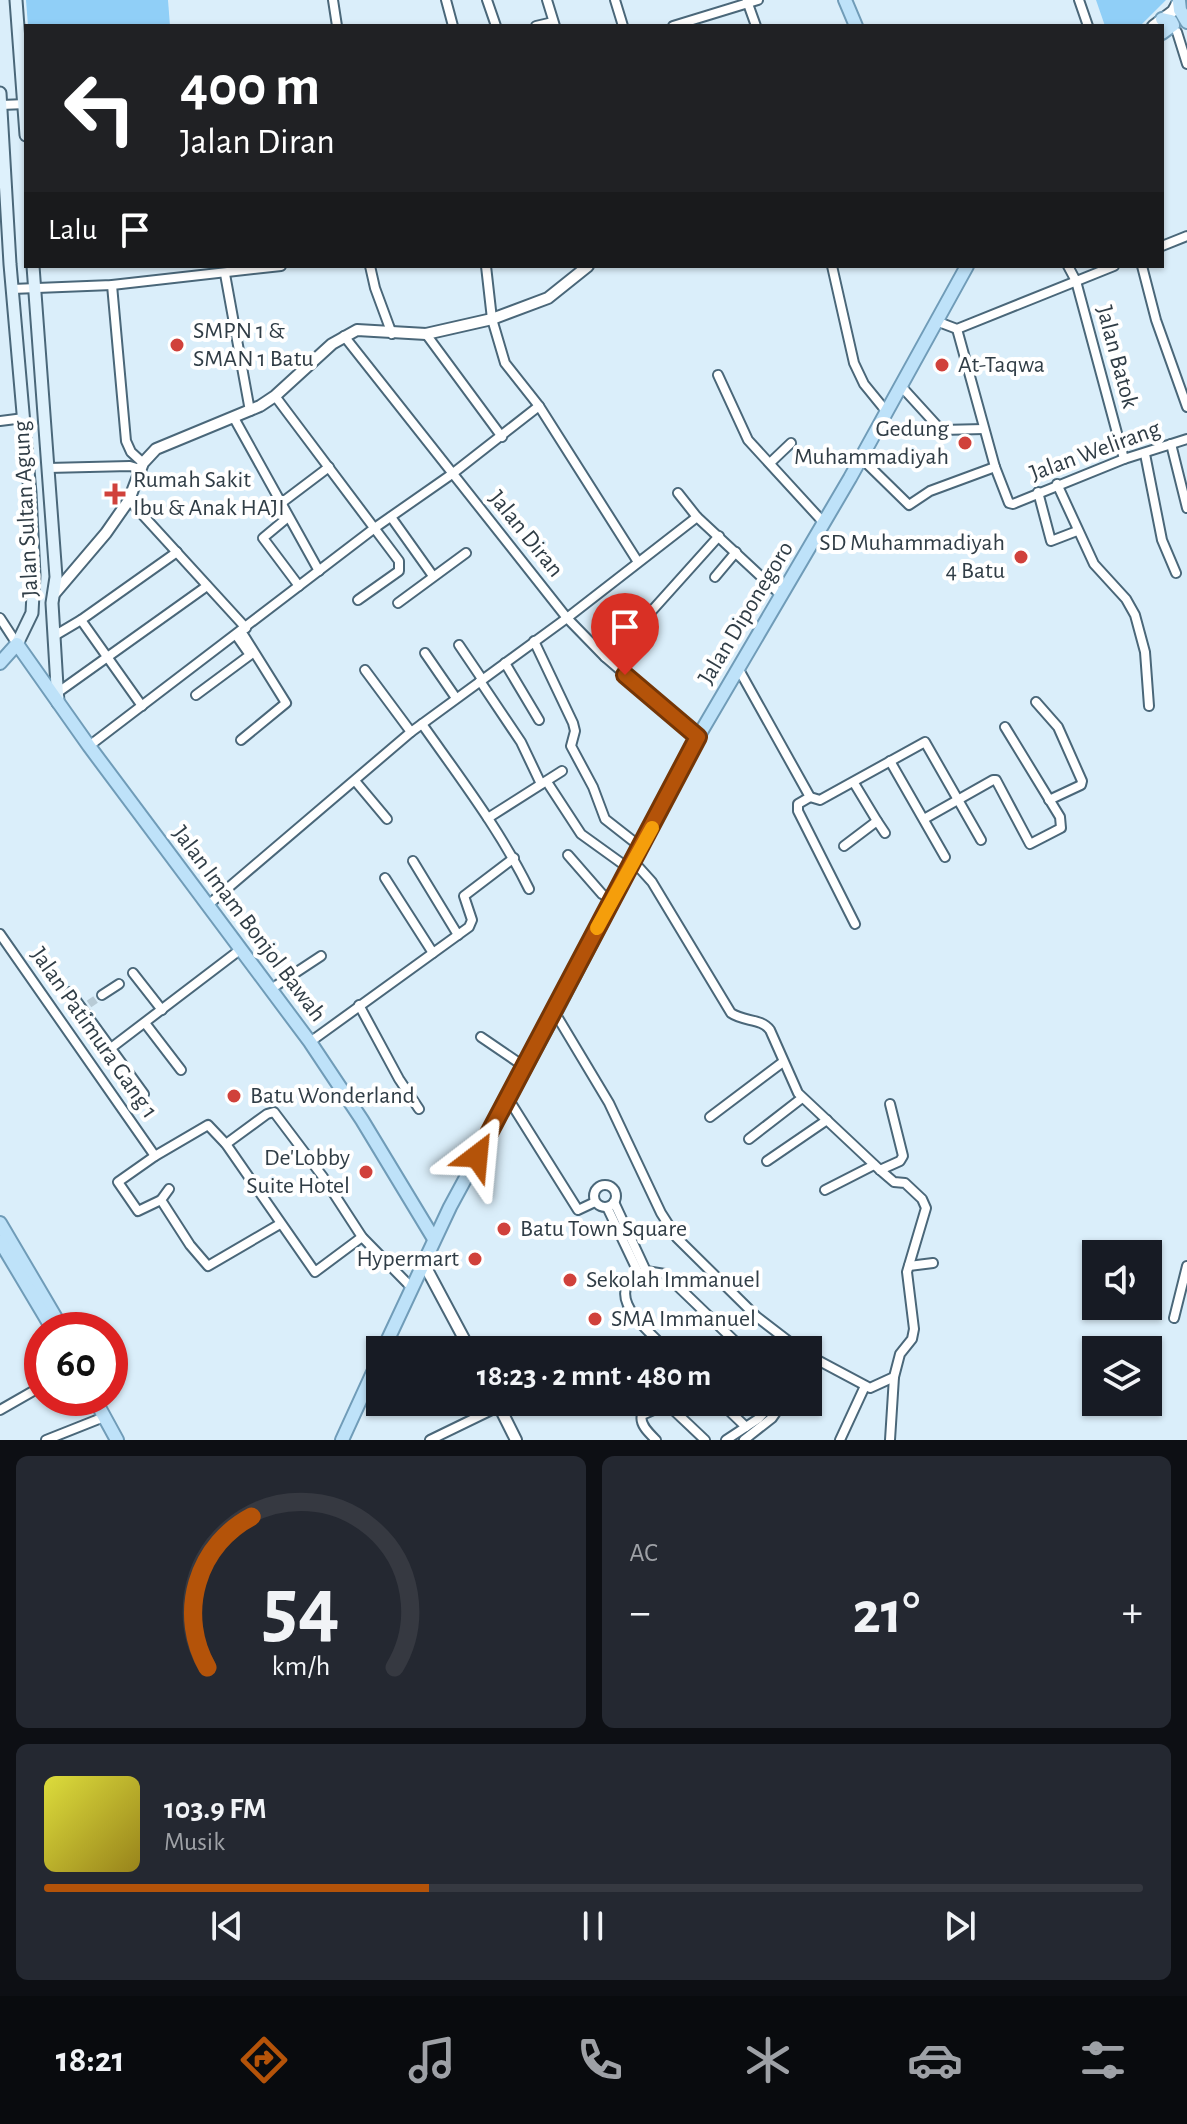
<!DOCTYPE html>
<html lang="id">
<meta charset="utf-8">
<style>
body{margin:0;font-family:"Alegreya Sans",sans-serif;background:#242831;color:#f1f3f6;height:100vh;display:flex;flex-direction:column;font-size:30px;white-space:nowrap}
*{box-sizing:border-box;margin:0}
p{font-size:26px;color:#9ea1a6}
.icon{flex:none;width:44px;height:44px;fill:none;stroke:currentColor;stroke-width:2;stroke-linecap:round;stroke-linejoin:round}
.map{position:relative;height:1440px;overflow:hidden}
.sheet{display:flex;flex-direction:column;gap:16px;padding:16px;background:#0d0f14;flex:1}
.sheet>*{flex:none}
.banner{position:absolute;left:24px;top:24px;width:1140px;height:244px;border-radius:0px;box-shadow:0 2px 6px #0004;background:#202124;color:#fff;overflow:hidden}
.tools{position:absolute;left:1082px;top:1240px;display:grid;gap:16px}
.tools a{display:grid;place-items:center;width:80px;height:80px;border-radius:0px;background:#171b24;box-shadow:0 2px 6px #0004;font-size:40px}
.speed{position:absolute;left:24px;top:1312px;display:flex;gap:16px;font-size:40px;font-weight:700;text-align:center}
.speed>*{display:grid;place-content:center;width:104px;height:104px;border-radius:50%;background:#171b24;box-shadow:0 2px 6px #0004;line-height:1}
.speed .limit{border:12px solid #d22;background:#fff;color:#111}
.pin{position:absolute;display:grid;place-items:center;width:68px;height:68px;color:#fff;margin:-82px -34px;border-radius:50% 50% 50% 0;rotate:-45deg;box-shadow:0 0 8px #0007}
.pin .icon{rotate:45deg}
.me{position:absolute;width:88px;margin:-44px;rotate:29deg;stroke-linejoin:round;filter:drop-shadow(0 0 6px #0008)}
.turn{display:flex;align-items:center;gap:28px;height:168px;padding:0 24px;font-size:36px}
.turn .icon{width:104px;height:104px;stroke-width:2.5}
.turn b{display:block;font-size:56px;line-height:68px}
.then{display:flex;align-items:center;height:76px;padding:0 24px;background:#0003;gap:16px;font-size:30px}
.big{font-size:60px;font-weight:700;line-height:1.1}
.sheet .widget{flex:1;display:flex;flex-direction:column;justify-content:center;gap:12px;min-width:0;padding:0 28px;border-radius:12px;background:#242831}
.sheet .dial{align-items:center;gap:0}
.dial svg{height:208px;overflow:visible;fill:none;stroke:#363941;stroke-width:7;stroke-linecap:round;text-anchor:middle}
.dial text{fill:#f1f3f6;stroke:none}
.song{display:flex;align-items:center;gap:24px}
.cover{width:96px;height:96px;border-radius:12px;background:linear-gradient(135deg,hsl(60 70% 55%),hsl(50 70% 35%))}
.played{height:8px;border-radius:4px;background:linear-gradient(90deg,#b45309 35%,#363941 35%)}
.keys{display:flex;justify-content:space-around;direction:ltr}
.heat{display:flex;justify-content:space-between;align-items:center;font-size:44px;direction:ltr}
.sheet .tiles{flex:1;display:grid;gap:16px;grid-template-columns:1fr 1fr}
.widget:last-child{grid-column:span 2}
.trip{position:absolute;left:366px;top:1336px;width:456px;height:80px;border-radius:0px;background:#171b24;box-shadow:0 2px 6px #0004;font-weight:700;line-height:80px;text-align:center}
.tab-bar{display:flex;height:128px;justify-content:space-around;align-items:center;background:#090b0e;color:#9ea1a6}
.tab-bar .icon{width:56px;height:56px}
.tab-bar .active{color:#b45309}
.tab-bar b{font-size:36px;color:#f1f3f6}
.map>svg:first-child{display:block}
</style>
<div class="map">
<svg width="1187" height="1440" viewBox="0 0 1187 1440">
<rect width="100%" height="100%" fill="#daeefa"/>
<g fill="#90cff7">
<polygon points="26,0 168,0 170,26 28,26"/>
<polygon points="1096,0 1166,0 1140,26 1105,26"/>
</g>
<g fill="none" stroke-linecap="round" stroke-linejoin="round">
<polyline stroke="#b8cbd6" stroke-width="8" stroke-dasharray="8 4" stroke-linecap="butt" points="89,1004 102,995"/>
<defs>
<g id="minor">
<polyline points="333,0 337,26"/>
<polyline points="446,0 453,26"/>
<polyline points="487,0 496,26"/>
<polyline points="547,0 555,26"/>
<polyline points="615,0 623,26"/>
<polyline points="1079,0 1088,26"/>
<polyline points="747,1 756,26"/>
<polyline points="536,26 553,22"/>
<polyline points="673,26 758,0"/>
<polyline points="1177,32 1187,64"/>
<polyline points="1,105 26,104"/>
<polyline points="1162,246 1187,236"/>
<polyline points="370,266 375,288 392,334"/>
<polyline points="486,266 492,319 505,363 539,406 638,562"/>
<polyline points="832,266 854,363 864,384 886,411"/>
<polyline points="1068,266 1076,281 1124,459"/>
<polyline points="1142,266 1156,320 1187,407"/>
<polyline points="225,274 250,411"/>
<polyline points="112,285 126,441 131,452 143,463"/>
<polyline points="12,289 112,285 281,266"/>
<polyline points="936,321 957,329 1114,266"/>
<polyline points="957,329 995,467 1009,503 1013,504 1124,459 1187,439"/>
<polyline points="426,334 502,437"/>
<polyline points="344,336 567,618 605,657 698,737"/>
<polyline points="718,375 748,440 824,523"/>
<polyline points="900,385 941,430 984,429"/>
<polyline points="275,396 399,561 399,571 358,600"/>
<polyline points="234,418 319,571"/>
<polyline points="0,421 24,418"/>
<polyline points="1171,444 1187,508"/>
<polyline points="1145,454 1162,540 1176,573"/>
<polyline points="860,457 909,505 930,491 995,467"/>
<polyline points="770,463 791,443"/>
<polyline points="48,468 130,466 140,469"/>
<polyline points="1057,484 1094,564 1126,599 1135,615 1145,652 1149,706"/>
<polyline points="1038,492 1051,541 1077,531"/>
<polyline points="678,493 697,517"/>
<polyline points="129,500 246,628"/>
<polyline points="280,504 329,467"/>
<polyline points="391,517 433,576"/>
<polyline points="287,518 263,538 299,586"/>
<polyline points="715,577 736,552"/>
<polyline points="398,603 466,553"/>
<polyline points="0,618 17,644"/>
<polyline points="54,636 81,620"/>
<polyline points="534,641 573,723 575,731 571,746 593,787 605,819 642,848"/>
<polyline points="459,645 482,679"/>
<polyline points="425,653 456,698"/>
<polyline points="605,657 640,624 719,536"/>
<polyline points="505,663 539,720"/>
<polyline points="738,668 810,797 820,800 925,742 981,840"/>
<polyline points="365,670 411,732"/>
<polyline points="480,681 521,742 541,784"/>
<polyline points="57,693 207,586"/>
<polyline points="196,695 250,655 236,635"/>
<polyline points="1036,702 1058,727 1082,781 1081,785 1049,800"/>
<polyline points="142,706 81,620 177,552"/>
<path d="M 422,724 C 460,778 500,830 529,889"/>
<polyline points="241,740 286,703 241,631"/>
<polyline points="89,746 376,527 452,474 539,406"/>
<polyline points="890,761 945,857"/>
<polyline points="356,782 387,819"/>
<polyline points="549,785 581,834 631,870"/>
<polyline points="810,797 798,804 798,811 855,924"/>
<polyline points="488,818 562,771"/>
<polyline points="924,819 993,780 996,780 1030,844 1061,828 1060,817 1005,727"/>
<polyline points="877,821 885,833"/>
<polyline points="844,846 877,821 854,783"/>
<polyline points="568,855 602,894 613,900"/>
<polyline points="413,861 458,935"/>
<path d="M 634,862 L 652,882 L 731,1013 C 744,1022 761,1018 770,1030 L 798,1093 L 880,1170 L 894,1182 L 905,1183 L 922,1199 L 926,1208 L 907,1272 L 914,1329 L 912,1339 L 900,1354 L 894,1377 L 870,1388 L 808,1355"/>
<polyline points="385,878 433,953"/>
<polyline points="208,905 411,732 567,618 697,517 782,596"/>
<polyline points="0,934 155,1156"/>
<polyline points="133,973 162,1010"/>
<polyline points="271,989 321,956"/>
<polyline points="70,992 144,1094"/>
<polyline points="102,995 119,984"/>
<polyline points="359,1005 399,1079 419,1109"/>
<polyline points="555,1013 609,1103 661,1213 677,1238 757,1317 800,1350"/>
<polyline points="145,1023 181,1070"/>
<polyline points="481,1037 525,1067"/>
<polyline points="310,1042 469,927 472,920 464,896 514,858"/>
<polyline points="111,1048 241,949"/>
<polyline points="509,1100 578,1210 595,1202"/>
<polyline points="710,1117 783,1062"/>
<polyline points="749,1139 802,1098"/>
<polyline points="226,1144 267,1114 274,1112 323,1177 362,1237 412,1288"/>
<polyline points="767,1161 827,1120"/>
<polyline points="880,1170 900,1161 903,1156 890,1104"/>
<circle cx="605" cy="1196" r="11"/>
<polyline points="169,1189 161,1200 190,1245 208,1266 280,1224"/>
<polyline points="825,1190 874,1165"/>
<polyline points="161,1200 138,1211 118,1182 155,1156 208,1125 226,1144 315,1272 362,1237"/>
<polyline points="614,1202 646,1271"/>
<polyline points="607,1207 639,1274"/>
<polyline points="909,1266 933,1263"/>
<polyline points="1174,1318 1187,1266"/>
<path d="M 667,1350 C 647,1329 597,1291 646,1271 L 665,1274 L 744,1350"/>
<polyline points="720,1402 746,1427"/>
<polyline points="667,1404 705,1440"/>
<polyline points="0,1410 42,1386"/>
<polyline points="46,1440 104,1417"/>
<polyline points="430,1440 500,1406"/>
<path d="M 656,1440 C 649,1433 639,1424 642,1415 L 672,1402"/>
<polyline points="726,1440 758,1419 774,1402"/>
<polyline points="744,1440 772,1418 783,1402"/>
<polyline points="840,1440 865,1386"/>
<polyline points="890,1440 894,1377"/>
</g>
<g id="tertiary">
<polyline points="1153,26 1173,11 1179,0"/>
<polyline points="55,593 106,533 129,500 143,463 156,449 260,406 275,396 332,344 357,330 426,334 492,319 548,298 588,266"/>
<polyline points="423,1262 470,1350"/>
<polyline points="497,1402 516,1440"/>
</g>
<g id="secondary">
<polyline points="16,0 26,135"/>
<polyline points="0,93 10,264 30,493 34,575 32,613 17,644"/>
<polyline points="33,266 56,577 52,603 58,703"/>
</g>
<g id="primary">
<polyline points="845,0 856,26"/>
<polyline points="1179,1 1180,10 1187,22"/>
<polyline points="1162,19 1171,21 1173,25 1162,33"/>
<polyline points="0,663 17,644 89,746 310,1042 362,1120 434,1239"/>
<polyline points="0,1223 63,1330"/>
<polyline points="0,1241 53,1330"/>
<polyline points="383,1350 450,1207 555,1013 698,737 850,478 967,266"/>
<polyline points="94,1398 117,1440"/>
<polyline points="342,1440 380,1357"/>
</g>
</defs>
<use href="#minor" stroke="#4a6779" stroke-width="12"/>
<use href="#tertiary" stroke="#4a6779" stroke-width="14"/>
<use href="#secondary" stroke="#4a6779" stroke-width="15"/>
<use href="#primary" stroke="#709cb8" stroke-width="16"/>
<use href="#minor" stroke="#fff" stroke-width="8"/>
<use href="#tertiary" stroke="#fff" stroke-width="10"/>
<use href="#secondary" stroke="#def1fc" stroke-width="11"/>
<use href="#primary" stroke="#bee2f9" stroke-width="12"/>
</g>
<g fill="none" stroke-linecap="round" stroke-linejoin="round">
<defs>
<polyline id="route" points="477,1156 698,737 625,675"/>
</defs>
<use href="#route" stroke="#753606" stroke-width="20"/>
<use href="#route" stroke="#b45309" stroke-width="14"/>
<polyline stroke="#f59e0b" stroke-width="14" points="597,928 652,828"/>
</g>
<g fill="#d0413b" stroke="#fff" stroke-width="3">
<circle cx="177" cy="345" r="8"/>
<circle cx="942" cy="365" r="8"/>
<circle cx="965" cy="443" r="8"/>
<path d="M111 482h8v8h8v8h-8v8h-8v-8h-8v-8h8z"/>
<circle cx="1021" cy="557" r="8"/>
<circle cx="234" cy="1096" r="8"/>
<circle cx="366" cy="1172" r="8"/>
<circle cx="504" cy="1229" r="8"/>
<circle cx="475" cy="1259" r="8"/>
<circle cx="570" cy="1280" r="8"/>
<circle cx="595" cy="1319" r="8"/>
</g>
<g text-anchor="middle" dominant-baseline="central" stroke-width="8" stroke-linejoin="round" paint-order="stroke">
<g font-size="24" fill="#303d46" stroke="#fff" text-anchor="start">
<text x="193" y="331">SMPN 1 &amp;<tspan x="193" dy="28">SMAN 1 Batu</tspan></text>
<text x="958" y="365">At-Taqwa</text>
<text x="949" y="429" text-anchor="end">Gedung<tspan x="949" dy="28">Muhammadiyah</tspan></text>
<text x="133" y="480">Rumah Sakit<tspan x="133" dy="28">Ibu &amp; Anak HAJI</tspan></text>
<text x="1005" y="543" text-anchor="end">SD Muhammadiyah<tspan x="1005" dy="28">4 Batu</tspan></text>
<text x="250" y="1096">Batu Wonderland</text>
<text x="350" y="1158" text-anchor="end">De'Lobby<tspan x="350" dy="28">Suite Hotel</tspan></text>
<text x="520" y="1229">Batu Town Square</text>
<text x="459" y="1259" text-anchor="end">Hypermart</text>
<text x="586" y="1280">Sekolah Immanuel</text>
<text x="611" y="1319">SMA Immanuel</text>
</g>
<g font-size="24" fill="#303d46" stroke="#fff">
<text transform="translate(1117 357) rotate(75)">Jalan Batok</text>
<text transform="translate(1095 451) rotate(-20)">Jalan Welirang</text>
<text transform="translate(26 509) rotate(-93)">Jalan Sultan Agung</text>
<text transform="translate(526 534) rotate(51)">Jalan Diran</text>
<text transform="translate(746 613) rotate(-59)">Jalan Diponegoro</text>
<text transform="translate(249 924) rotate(53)">Jalan Imam Bonjol Bawah</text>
<text transform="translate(94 1033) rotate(55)">Jalan Patimura Gang 1</text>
</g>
</g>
</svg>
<div class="tools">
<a><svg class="icon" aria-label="sound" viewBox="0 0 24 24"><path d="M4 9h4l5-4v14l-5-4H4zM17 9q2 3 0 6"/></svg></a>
<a><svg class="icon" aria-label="layers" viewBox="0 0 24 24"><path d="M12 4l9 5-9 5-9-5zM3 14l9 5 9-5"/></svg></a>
</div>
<div class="speed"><div class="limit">60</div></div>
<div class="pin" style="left:625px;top:675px;background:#d93025"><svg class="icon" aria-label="arrive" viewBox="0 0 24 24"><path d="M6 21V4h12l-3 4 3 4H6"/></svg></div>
<svg class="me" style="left:477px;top:1156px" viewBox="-20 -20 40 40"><path d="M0-17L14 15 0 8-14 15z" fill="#b45309" stroke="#fff" stroke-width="4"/></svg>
<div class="trip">18:23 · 2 mnt · 480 m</div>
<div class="banner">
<div class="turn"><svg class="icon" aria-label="left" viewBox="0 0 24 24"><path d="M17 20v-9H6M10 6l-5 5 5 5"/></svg><div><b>400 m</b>Jalan Diran</div></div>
<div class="then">Lalu<svg class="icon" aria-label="arrive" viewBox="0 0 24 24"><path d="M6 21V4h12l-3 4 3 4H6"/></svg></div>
</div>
</div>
<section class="sheet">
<div class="tiles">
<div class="widget dial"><svg viewBox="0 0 100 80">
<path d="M14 69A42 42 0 1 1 86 69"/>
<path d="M14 69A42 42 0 0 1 31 11" stroke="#b45309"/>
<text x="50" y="56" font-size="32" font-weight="700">54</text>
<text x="50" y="72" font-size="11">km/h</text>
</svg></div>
<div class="widget"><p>AC</p>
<div class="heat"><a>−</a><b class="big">21°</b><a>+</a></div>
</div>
<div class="widget">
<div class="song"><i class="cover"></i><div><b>103.9 FM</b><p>Musik</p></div></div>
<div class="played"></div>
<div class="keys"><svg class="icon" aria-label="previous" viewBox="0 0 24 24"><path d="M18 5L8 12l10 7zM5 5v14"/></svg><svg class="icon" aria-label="pause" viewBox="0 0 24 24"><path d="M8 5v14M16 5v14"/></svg><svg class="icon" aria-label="next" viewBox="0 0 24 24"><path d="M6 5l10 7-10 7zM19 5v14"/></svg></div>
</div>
</div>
</section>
<nav class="tab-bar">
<b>18:21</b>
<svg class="icon active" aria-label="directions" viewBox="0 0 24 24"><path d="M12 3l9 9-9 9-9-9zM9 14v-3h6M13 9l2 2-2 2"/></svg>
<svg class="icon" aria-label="music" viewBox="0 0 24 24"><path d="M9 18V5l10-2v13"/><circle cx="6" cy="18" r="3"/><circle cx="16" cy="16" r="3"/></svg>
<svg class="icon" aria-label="phone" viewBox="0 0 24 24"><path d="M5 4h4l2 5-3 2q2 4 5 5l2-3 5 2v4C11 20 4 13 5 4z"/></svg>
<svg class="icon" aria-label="climate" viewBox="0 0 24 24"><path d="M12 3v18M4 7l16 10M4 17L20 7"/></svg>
<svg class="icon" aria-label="car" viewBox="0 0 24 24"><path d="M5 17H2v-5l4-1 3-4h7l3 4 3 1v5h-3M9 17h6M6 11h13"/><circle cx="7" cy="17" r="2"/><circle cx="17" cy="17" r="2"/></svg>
<svg class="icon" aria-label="filters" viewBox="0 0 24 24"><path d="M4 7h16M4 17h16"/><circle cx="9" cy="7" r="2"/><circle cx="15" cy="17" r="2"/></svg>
</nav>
